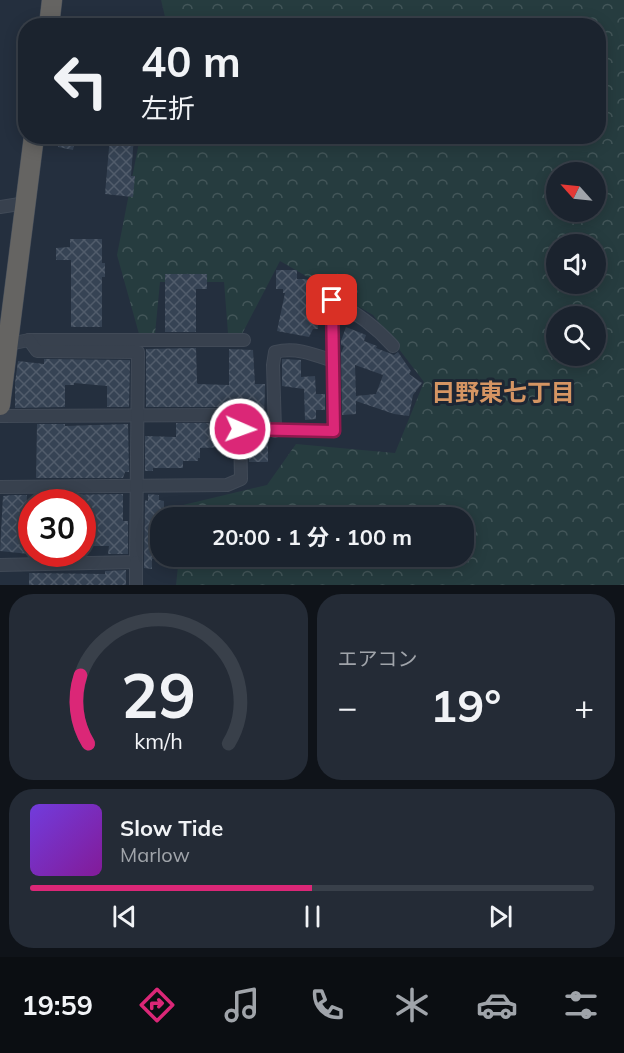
<!DOCTYPE html>
<html lang="ja">
<meta charset="utf-8">
<style>
body{margin:0;font-family:Mulish,"Noto Sans JP",sans-serif;background:#242b36;color:#f1f3f6;height:100vh;display:flex;flex-direction:column;font-size:22px;white-space:nowrap}
*{box-sizing:border-box;margin:0}
p{font-size:20px;color:#a0a4aa}
.icon{flex:none;width:33px;height:33px;fill:none;stroke:currentColor;stroke-width:2;stroke-linecap:round;stroke-linejoin:round}
.map{position:relative;height:585px;overflow:hidden}
.panel{display:flex;flex-direction:column;gap:9px;padding:9px;background:#0f1319;flex:1}
.panel>*{flex:none}
.banner{position:absolute;left:18px;top:18px;width:588px;height:126px;border-radius:24px;box-shadow:0 3px 15px #0003,0 0 0 2px #39404a;background:#1b232e;color:#f1f3f6;overflow:hidden}
.needle{width:39px;rotate:297deg}
.tools{position:absolute;left:546px;top:162px;display:grid;gap:12px}
.tools a{display:grid;place-items:center;width:60px;height:60px;border-radius:50%;background:#1b232e;box-shadow:0 3px 15px #0003,0 0 0 2px #39404a;font-size:30px}
.speed{position:absolute;left:18px;top:489px;display:flex;gap:12px;font-size:30px;font-weight:700;text-align:center}
.speed>*{display:grid;place-content:center;width:78px;height:78px;border-radius:50%;background:#1b232e;box-shadow:0 3px 15px #0003,0 0 0 2px #39404a;line-height:1}
.speed .limit{border:9px solid #d22;background:#fff;color:#111}
.pin{position:absolute;display:grid;place-items:center;width:51px;height:51px;color:#fff;margin:-26px;border-radius:12px;box-shadow:0 3px 9px #0006}
.me{position:absolute;width:66px;margin:-33px;rotate:92deg;stroke-linejoin:round;filter:drop-shadow(0 0 4px #0008)}
.turn{display:flex;align-items:center;gap:21px;height:126px;padding:0 24px;font-size:27px}
.turn .icon{width:78px;height:78px;stroke-width:2.5}
.turn b{display:block;font-size:42px;line-height:51px}
.big{font-size:45px;font-weight:700;line-height:1.1}
.panel .card{flex:1;display:flex;flex-direction:column;justify-content:center;gap:9px;min-width:0;padding:0 21px;border-radius:24px;background:#242b36}
.panel .dial{align-items:center;gap:0}
.dial svg{height:156px;overflow:visible;fill:none;stroke:#39404a;stroke-width:7;stroke-linecap:round;text-anchor:middle}
.dial text{fill:#f1f3f6;stroke:none}
.song{display:flex;align-items:center;gap:18px}
.cover{width:72px;height:72px;border-radius:9px;background:linear-gradient(135deg,hsl(260 70% 55%),hsl(290 70% 35%))}
.played{height:6px;border-radius:3px;background:linear-gradient(90deg,#db2777 50%,#39404a 50%)}
.keys{display:flex;justify-content:space-around;direction:ltr}
.heat{display:flex;justify-content:space-between;align-items:center;font-size:33px;direction:ltr}
.panel .tiles{flex:1;display:grid;gap:9px;grid-template-columns:1fr 1fr}
.card:last-child{grid-column:span 2}
.trip{position:absolute;left:150px;top:507px;width:324px;height:60px;border-radius:24px;background:#1b232e;box-shadow:0 3px 15px #0003,0 0 0 2px #39404a;font-weight:700;line-height:60px;text-align:center}
.tabs{display:flex;height:96px;justify-content:space-around;align-items:center;background:#0b0e12;color:#a0a4aa}
.tabs .icon{width:42px;height:42px}
.tabs .active{color:#db2777}
.tabs b{font-size:27px;color:#f1f3f6}
.map>svg:first-child{display:block}
</style>
<div class="map">
<svg width="624" height="585" viewBox="0 0 624 585">
<defs>
<pattern id="forest-crowns" width="20" height="18" patternUnits="userSpaceOnUse" patternTransform="scale(1.5)"><rect width="20" height="18" fill="#263c3f"/><path d="M2 6a3 3 0 1 1 6 0M12 15a3 3 0 1 1 6 0" fill="none" stroke="#435659"/></pattern>
<pattern id="building-cross-hatch" width="8" height="8" patternUnits="userSpaceOnUse" patternTransform="scale(1.5)"><rect width="8" height="8" fill="#364354"/><path d="M0 0l8 8M0 8l8-8" fill="none" stroke="#515c6b"/></pattern>
</defs>
<rect width="100%" height="100%" fill="#242f3e"/>
<path fill="url(#forest-crowns)" fill-rule="evenodd" d="M 161,0 L 624,0 L 624,585 L 176,585 L 179,557 L 464,556 L 464,518 L 182,517 L 183,505 L 267,485 L 296,444 L 395,453 L 424,382 L 373,315 L 280,261 L 242,334 L 228,333 L 224,282 L 160,282 L 155,334 L 139,334 L 117,255 L 140,137 L 598,136 L 598,26 L 167,25 ZM 556,172 L 596,172 L 596,212 L 556,212 ZM 556,244 L 596,244 L 596,284 L 556,284 ZM 556,316 L 596,316 L 596,356 L 556,356 Z"/>
<g fill="url(#building-cross-hatch)" fill-rule="evenodd">
<polygon points="60,136 76,136 73,150 58,147"/>
<polygon points="110,136 134,136 131,176 135,176 133,197 105,194"/>
<polygon points="70,239 102,239 102,263 105,263 105,277 102,277 102,327 71,327 71,260 56,260 56,248 70,247"/>
<polygon points="276,270 297,270 297,279 306,279 327,293 317,307 318,329 313,329 309,337 277,331 285,293 283,293 283,289 276,289"/>
<polygon points="165,274 207,274 207,289 196,289 196,332 165,332"/>
<path d="M 346,327 L 366,335 L 364,341 L 377,346 L 376,348 L 394,355 L 398,352 L 411,371 L 409,374 L 422,383 L 413,395 L 409,416 L 394,414 L 356,401 L 356,414 L 342,415 L 341,353 L 344,346 L 341,345 L 341,341 ZM 355,365 L 383,375 L 376,394 L 356,396 Z"/>
<polygon points="196,348 197,383 198,384 229,385 229,349 253,350 255,384 265,384 264,421 250,421 250,417 245,417 240,409 235,407 146,407 146,349"/>
<polygon points="44,359 130,360 129,407 107,407 107,386 74,383 74,385 65,385 65,407 15,408 15,383 18,361 44,364"/>
<polygon points="282,359 301,360 301,377 315,376 316,394 325,394 325,410 316,410 316,419 305,420 304,389 282,386"/>
<polygon points="176,423 228,423 228,447 200,448 200,458 198,458 198,461 183,461 183,468 153,468 153,471 145,471 145,436 176,437"/>
<polygon points="37,424 65,424 65,426 128,424 129,472 125,472 123,478 36,478"/>
<polygon points="251,437 268,440 268,462 249,462 249,441 252,441"/>
<polygon points="123,494 123,521 128,521 128,554 108,554 109,546 82,546 82,502 57,502 57,495"/>
<polygon points="148,494 159,495 159,500 164,501 164,518 160,518 160,559 152,559 152,569 144,568 145,500 148,501"/>
<polygon points="13,495 27,495 26,516 32,516 32,554 58,554 58,555 29,556 29,554 0,551 3,496"/>
<polygon points="126,570 126,585 29,585 29,573 105,574 105,571"/>
</g>
<g fill="none" stroke-linecap="round" stroke-linejoin="round">
<defs>
<g id="minor">
<polyline points="0,207 26,203"/>
<polyline points="9,344 29,340 244,340"/>
<path d="M 333,361 L 332,300 C 356,312 375,326 393,346"/>
<polyline points="0,416 235,415 240,429"/>
<path d="M 0,487 L 227,485 L 241,479 L 240,429 L 334,431 L 333,361 C 313,354 296,347 275,352 L 273,365 L 275,431"/>
<polyline points="0,565 136,562 138,352 37,351 29,340"/>
<polyline points="136,585 136,562"/>
</g>
<g id="trunk">
<polyline points="49,26 52,0"/>
<polyline points="0,405 34,136"/>
</g>
</defs>
<use href="#minor" stroke="#414a57" stroke-width="14"/>
<use href="#trunk" stroke="#434c59" stroke-width="21"/>
<use href="#minor" stroke="#38414e" stroke-width="12"/>
<use href="#trunk" stroke="#656462" stroke-width="20"/>
</g>
<g fill="none" stroke-linecap="round" stroke-linejoin="round">
<defs>
<polyline id="route" points="240,429 334,431 332,300"/>
</defs>
<use href="#route" stroke="#8e194d" stroke-width="15"/>
<use href="#route" stroke="#db2777" stroke-width="10"/>
</g>
<g text-anchor="middle" dominant-baseline="central" stroke-width="6" stroke-linejoin="round" paint-order="stroke">
<g font-size="24" font-weight="bold" fill="#d59563" stroke="#1d2633">
<text x="503" y="392">日野東七丁目</text>
</g>
</g>
</svg>
<div class="tools">
<a><svg class="needle" viewBox="-14 -14 28 28"><path d="M0-13l5 13h-10z" fill="#e53935"/><path d="M0 13l5-13h-10z" fill="#a0a4aa"/></svg></a>
<a><svg class="icon" aria-label="sound" viewBox="0 0 24 24"><path d="M4 9h4l5-4v14l-5-4H4zM17 9q2 3 0 6"/></svg></a>
<a><svg class="icon" aria-label="search" viewBox="0 0 24 24"><circle cx="10" cy="10" r="6"/><path d="M15 15l6 6"/></svg></a>
</div>
<div class="speed"><div class="limit">30</div></div>
<div class="pin" style="left:332px;top:300px;background:#d93025"><svg class="icon" aria-label="arrive" viewBox="0 0 24 24"><path d="M6 21V4h12l-3 4 3 4H6"/></svg></div>
<svg class="me" style="left:240px;top:429px" viewBox="-20 -20 40 40"><circle r="17" fill="#db2777" stroke="#fff" stroke-width="3"/><path d="M0-11L8 9 0 5-8 9z" fill="#fff"/></svg>
<div class="trip">20:00 · 1 分 · 100 m</div>
<div class="banner">
<div class="turn"><svg class="icon" aria-label="left" viewBox="0 0 24 24"><path d="M17 20v-9H6M10 6l-5 5 5 5"/></svg><div><b>40 m</b>左折</div></div>
</div>
</div>
<section class="panel">
<div class="tiles">
<div class="card dial"><svg viewBox="0 0 100 80">
<path d="M14 69A42 42 0 1 1 86 69"/>
<path d="M14 69A42 42 0 0 1 10 34" stroke="#db2777"/>
<text x="50" y="56" font-size="32" font-weight="700">29</text>
<text x="50" y="72" font-size="11">km/h</text>
</svg></div>
<div class="card"><p>エアコン</p>
<div class="heat"><a>−</a><b class="big">19°</b><a>+</a></div>
</div>
<div class="card">
<div class="song"><i class="cover"></i><div><b>Slow Tide</b><p>Marlow</p></div></div>
<div class="played"></div>
<div class="keys"><svg class="icon" aria-label="previous" viewBox="0 0 24 24"><path d="M18 5L8 12l10 7zM5 5v14"/></svg><svg class="icon" aria-label="pause" viewBox="0 0 24 24"><path d="M8 5v14M16 5v14"/></svg><svg class="icon" aria-label="next" viewBox="0 0 24 24"><path d="M6 5l10 7-10 7zM19 5v14"/></svg></div>
</div>
</div>
</section>
<nav class="tabs">
<b>19:59</b>
<svg class="icon active" aria-label="directions" viewBox="0 0 24 24"><path d="M12 3l9 9-9 9-9-9zM9 14v-3h6M13 9l2 2-2 2"/></svg>
<svg class="icon" aria-label="music" viewBox="0 0 24 24"><path d="M9 18V5l10-2v13"/><circle cx="6" cy="18" r="3"/><circle cx="16" cy="16" r="3"/></svg>
<svg class="icon" aria-label="phone" viewBox="0 0 24 24"><path d="M5 4h4l2 5-3 2q2 4 5 5l2-3 5 2v4C11 20 4 13 5 4z"/></svg>
<svg class="icon" aria-label="climate" viewBox="0 0 24 24"><path d="M12 3v18M4 7l16 10M4 17L20 7"/></svg>
<svg class="icon" aria-label="car" viewBox="0 0 24 24"><path d="M5 17H2v-5l4-1 3-4h7l3 4 3 1v5h-3M9 17h6M6 11h13"/><circle cx="7" cy="17" r="2"/><circle cx="17" cy="17" r="2"/></svg>
<svg class="icon" aria-label="filters" viewBox="0 0 24 24"><path d="M4 7h16M4 17h16"/><circle cx="9" cy="7" r="2"/><circle cx="15" cy="17" r="2"/></svg>
</nav>
